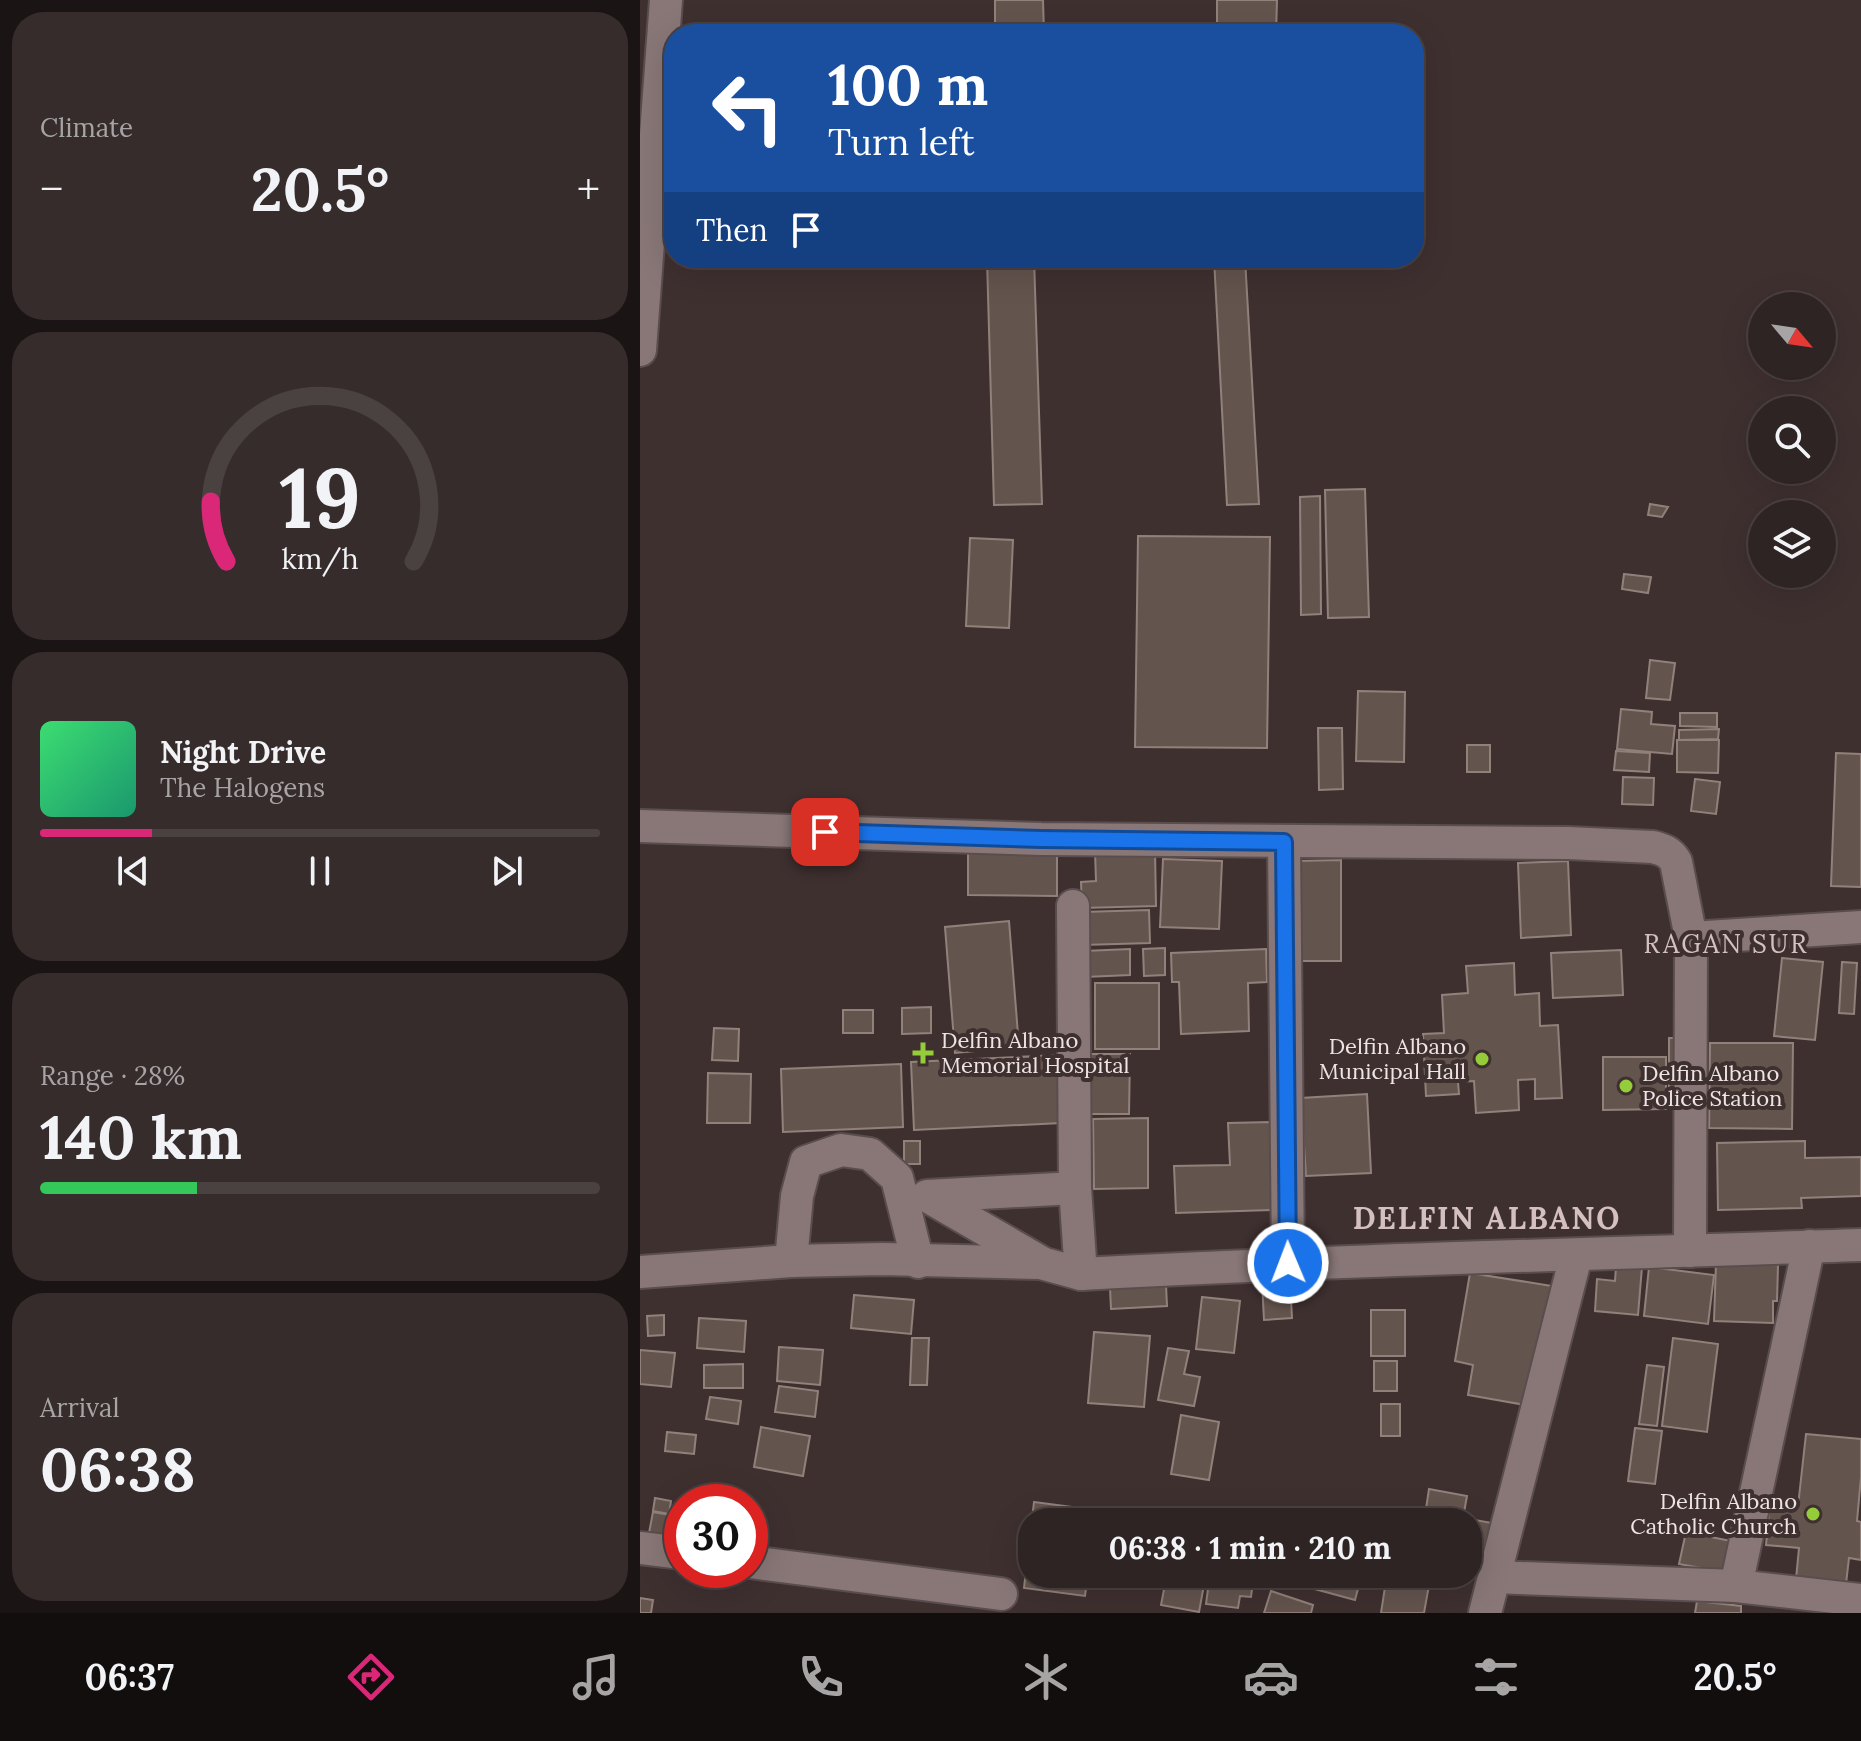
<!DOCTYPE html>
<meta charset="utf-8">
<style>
body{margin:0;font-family:Lora,serif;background:#372c2c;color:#f1f3f6;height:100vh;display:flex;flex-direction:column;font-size:30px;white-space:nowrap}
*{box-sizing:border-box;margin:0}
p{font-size:26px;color:#a7a4a6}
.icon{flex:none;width:44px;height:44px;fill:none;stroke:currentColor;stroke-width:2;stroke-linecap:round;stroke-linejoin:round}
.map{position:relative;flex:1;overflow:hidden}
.side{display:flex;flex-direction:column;gap:12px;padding:12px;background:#1a1414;width:640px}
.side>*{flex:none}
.hud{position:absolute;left:24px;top:24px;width:760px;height:244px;border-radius:32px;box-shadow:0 8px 32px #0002,0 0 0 2px #4a4141;background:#1a4fa0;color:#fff;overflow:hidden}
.needle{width:52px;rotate:119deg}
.fabs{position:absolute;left:1108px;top:292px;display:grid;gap:16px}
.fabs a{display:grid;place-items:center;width:88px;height:88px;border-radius:50%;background:#2f2424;box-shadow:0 8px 32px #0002,0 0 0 2px #4a4141;font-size:40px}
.speed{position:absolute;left:24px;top:1484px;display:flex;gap:16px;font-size:40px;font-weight:700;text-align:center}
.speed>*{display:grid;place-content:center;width:104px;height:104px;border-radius:50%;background:#2f2424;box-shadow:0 8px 32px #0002,0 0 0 2px #4a4141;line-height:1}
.speed .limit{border:12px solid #d22;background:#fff;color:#111}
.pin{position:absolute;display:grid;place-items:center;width:68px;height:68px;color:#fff;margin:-34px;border-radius:16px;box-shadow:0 4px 12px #0006}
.me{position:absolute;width:88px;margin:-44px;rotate:359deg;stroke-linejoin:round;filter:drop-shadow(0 0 6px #0008)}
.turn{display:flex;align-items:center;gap:28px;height:168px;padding:0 32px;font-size:36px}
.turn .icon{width:104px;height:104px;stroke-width:2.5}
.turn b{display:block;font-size:56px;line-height:68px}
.then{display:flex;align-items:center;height:76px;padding:0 32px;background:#0003;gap:16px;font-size:30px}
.big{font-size:60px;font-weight:700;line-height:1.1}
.side .card{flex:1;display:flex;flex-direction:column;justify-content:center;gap:12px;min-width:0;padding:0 28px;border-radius:32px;background:#372c2c}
.side .dial{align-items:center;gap:0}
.dial svg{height:208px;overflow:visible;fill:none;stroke:#4a4141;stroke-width:7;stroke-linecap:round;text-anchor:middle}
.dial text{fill:#f1f3f6;stroke:none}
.song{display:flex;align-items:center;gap:24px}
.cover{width:96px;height:96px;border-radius:12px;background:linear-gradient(135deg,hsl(140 70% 55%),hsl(160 70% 35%))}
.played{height:8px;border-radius:4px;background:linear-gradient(90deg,#db2777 20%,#4a4141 20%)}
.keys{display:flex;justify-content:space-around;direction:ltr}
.heat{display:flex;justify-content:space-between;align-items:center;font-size:44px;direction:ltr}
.charge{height:12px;border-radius:6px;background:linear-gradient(90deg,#34c759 28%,#4a4141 0)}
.trip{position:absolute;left:378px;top:1508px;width:464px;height:80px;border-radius:32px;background:#2f2424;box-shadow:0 8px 32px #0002,0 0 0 2px #4a4141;font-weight:700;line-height:80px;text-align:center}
.menu{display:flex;height:128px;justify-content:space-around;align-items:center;background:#130e0e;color:#a7a4a6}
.menu .icon{width:56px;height:56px}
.menu .active{color:#db2777}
.menu b{font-size:36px;color:#f1f3f6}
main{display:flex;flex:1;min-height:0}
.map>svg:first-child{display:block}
</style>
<main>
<section class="side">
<div class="card"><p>Climate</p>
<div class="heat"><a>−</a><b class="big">20.5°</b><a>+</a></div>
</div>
<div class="card dial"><svg viewBox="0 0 100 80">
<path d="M14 69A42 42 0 1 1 86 69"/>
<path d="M14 69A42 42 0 0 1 8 46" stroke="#db2777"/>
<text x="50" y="56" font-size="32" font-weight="700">19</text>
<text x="50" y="72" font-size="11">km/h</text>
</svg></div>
<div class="card">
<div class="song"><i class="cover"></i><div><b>Night Drive</b><p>The Halogens</p></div></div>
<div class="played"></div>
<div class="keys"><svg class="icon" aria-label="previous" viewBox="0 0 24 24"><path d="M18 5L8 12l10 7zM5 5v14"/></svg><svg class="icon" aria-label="pause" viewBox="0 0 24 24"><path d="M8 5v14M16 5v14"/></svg><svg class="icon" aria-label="next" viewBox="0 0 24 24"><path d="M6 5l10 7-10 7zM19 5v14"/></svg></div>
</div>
<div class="card"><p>Range · 28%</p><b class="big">140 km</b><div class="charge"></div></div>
<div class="card"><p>Arrival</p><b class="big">06:38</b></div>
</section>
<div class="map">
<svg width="1221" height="1613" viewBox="0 0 1221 1613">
<rect width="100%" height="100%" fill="#3f3030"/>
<g fill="#64544e" stroke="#92817b" stroke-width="2">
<polygon points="355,0 403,0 404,34 355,34"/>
<polygon points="577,0 637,0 636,34 577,34"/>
<polygon points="394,258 402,504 354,505 347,259"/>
<polygon points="574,258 605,258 619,504 587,505"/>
<polygon points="725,489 729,617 688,618 685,490"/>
<polygon points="680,496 681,614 661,615 660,497"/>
<polygon points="1010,504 1028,507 1022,517 1008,515"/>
<polygon points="498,536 630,537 627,748 495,747"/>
<polygon points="330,538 373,540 369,628 326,626"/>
<polygon points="984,574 1011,577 1008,593 982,589"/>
<polygon points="1010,660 1035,663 1030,700 1006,698"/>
<polygon points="718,691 765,692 764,762 716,761"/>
<polygon points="981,709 1012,712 1011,724 1035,726 1032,754 977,749"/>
<polygon points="1040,713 1077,713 1077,727 1040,726"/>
<polygon points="678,728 702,728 703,789 679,790"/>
<polygon points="1079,729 1078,739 1039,740 1039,730"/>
<polygon points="1037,740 1079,740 1078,773 1037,772"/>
<rect x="827" y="745" width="23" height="27"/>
<polygon points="976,751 1010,753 1009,772 974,770"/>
<polygon points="1196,753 1221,754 1221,887 1191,886"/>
<polygon points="983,777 1014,778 1013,805 982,804"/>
<polygon points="1055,779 1080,782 1076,814 1051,811"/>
<polygon points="328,845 417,845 417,896 328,895"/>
<polygon points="515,850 516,906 442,908 441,882 456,881 455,851"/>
<polygon points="523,859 582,861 579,929 520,927"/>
<polygon points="701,860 701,961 657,961 657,861"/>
<polygon points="928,861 931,935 881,938 878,863"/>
<polygon points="509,910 510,943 443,945 442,912"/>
<polygon points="369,921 379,1047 315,1053 305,927"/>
<polygon points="525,948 525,975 504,976 503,949"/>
<polygon points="490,949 490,975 445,977 444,951"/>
<polygon points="626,949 627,982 608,983 609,1031 541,1034 539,982 532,982 531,953"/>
<polygon points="981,950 983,995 913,998 911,953"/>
<polygon points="1142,958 1183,962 1175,1040 1134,1036"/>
<polygon points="1202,962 1217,963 1214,1014 1199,1013"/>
<polygon points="874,963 875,995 899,993 900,1026 918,1025 922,1098 895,1099 895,1079 878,1080 879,1110 836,1113 834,1081 818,1082 819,1094 786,1096 783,1034 804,1033 802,995 828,993 826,966"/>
<rect x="455" y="983" width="64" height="66"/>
<polygon points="291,1007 291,1033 262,1034 262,1008"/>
<rect x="203" y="1010" width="30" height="23"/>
<polygon points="74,1028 99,1029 98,1061 72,1060"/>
<polygon points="1029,1038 1044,1038 1044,1095 1029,1096"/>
<polygon points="1070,1043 1153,1043 1152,1129 1069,1128"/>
<polygon points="449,1054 490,1054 489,1114 448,1114"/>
<polygon points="418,1055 421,1123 274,1130 271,1062"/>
<polygon points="963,1057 1026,1057 1026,1109 963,1110"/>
<polygon points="261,1064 263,1127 143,1132 141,1069"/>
<polygon points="68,1073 111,1074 110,1123 67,1123"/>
<polygon points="727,1094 731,1173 666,1176 661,1098"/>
<polygon points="508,1118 508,1188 454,1189 453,1119"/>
<polygon points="631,1122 633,1210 536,1213 534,1166 590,1165 588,1123"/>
<rect x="264" y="1141" width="16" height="23"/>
<polygon points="1165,1141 1165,1158 1221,1157 1221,1196 1161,1198 1162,1208 1078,1210 1077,1143"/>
<polygon points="1076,1263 1138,1265 1137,1301 1133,1301 1133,1323 1074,1321"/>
<polygon points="976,1266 1002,1267 998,1315 955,1311 957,1279 975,1281"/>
<polygon points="1009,1267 1074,1275 1068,1324 1004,1316"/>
<polygon points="830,1273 912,1286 891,1406 828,1395 833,1365 815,1361"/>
<polygon points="650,1280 652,1318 624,1320 622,1281"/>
<polygon points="526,1285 527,1306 471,1309 470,1288"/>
<polygon points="214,1295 274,1300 271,1334 211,1328"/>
<polygon points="562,1297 600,1301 594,1353 556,1349"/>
<rect x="731" y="1310" width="34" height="46"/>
<polygon points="24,1315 24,1335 8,1336 7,1316"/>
<polygon points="59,1318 106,1321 104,1352 57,1348"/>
<polygon points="454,1332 510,1336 504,1407 448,1403"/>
<polygon points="272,1338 289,1338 287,1385 270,1385"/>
<polygon points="1033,1338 1078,1344 1067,1432 1022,1426"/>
<polygon points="139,1347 183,1350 180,1385 137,1381"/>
<polygon points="528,1348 549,1351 544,1374 560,1377 554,1406 518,1400"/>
<polygon points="0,1350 35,1353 31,1387 0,1384"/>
<rect x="734" y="1361" width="23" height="30"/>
<polygon points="103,1364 103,1388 64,1388 64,1365"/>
<polygon points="1007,1365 1024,1367 1017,1426 999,1424"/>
<polygon points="139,1386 178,1391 175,1417 135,1412"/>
<polygon points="70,1397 101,1401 98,1424 66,1419"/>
<rect x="741" y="1404" width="19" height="32"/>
<polygon points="541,1415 579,1422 569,1480 531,1474"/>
<polygon points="121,1427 170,1436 163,1476 114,1467"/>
<polygon points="995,1428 1022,1431 1015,1484 988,1481"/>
<polygon points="27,1432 56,1435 54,1454 25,1451"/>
<polygon points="1166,1434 1221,1439 1221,1477 1217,1521 1221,1522 1221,1560 1209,1558 1206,1584 1156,1579 1159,1548 1126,1545 1130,1503 1158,1506"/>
<polygon points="789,1489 827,1496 823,1518 858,1524 853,1559 828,1554 828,1522 784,1522"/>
<polygon points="15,1498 31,1501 29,1514 13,1511"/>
<polygon points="394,1502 456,1510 455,1522 392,1522 392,1574 448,1574 445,1596 384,1588"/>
<polygon points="13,1512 30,1515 27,1536 9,1533"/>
<polygon points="1046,1532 1096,1542 1089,1573 1039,1564"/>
<polygon points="527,1574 566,1574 559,1612 521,1605"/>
<polygon points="570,1574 614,1574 611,1597 600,1596 598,1608 566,1604"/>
<polygon points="676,1574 722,1574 715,1600 671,1588"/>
<polygon points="747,1574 791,1574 784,1613 741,1613"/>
<polygon points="631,1591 673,1605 671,1613 624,1613"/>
<polygon points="0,1598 13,1600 11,1613 0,1613"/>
<polygon points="1057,1601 1101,1606 1101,1613 1055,1613"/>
</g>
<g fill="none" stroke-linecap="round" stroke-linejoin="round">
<defs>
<g id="minor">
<polyline points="0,350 26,0"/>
<path d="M 0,826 L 401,839 L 928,843 L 1013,847 C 1024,850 1030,852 1036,862 L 1051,938 L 1050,1251"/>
<polyline points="644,842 648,1263"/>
<polyline points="433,906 435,1188 441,1274"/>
<polyline points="1051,938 1221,927"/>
<polyline points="151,1261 157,1196 166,1162 201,1150 230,1154 257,1178 278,1262"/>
<polyline points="399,1261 287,1196 435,1188"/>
<path d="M 0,1272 L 151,1261 L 242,1259 L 401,1263 L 441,1274 C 701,1260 961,1254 1221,1245"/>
<polyline points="0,1548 42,1553"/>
<polyline points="110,1562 361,1594"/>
<polyline points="854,1577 1096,1586 1221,1600"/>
<polyline points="1096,1586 1169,1246"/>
<polyline points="845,1613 936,1256"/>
</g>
</defs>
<use href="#minor" stroke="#5a4d4d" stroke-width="36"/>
<use href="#minor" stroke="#897777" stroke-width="32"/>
</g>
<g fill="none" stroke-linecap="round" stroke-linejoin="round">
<defs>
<polyline id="route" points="185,832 401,839 644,842 648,1263"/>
</defs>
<use href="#route" stroke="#114b97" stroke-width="20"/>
<use href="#route" stroke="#1a73e8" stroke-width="14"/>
</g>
<g fill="#95cc3a" stroke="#3f3030" stroke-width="3">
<path d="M279 1041h8v8h8v8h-8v8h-8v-8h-8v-8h8z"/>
<circle cx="842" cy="1059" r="8"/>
<circle cx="986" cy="1086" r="8"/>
<circle cx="1173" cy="1514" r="8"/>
</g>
<g text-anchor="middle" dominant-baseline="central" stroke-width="8" stroke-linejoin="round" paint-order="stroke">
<g font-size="22" fill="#efe4e4" stroke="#3f3030" text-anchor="start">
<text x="301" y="1040">Delfin Albano<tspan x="301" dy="25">Memorial Hospital</tspan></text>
<text x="826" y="1046" text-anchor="end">Delfin Albano<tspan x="826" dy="25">Municipal Hall</tspan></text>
<text x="1002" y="1073">Delfin Albano<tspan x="1002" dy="25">Police Station</tspan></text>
<text x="1157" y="1501" text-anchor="end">Delfin Albano<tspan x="1157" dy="25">Catholic Church</tspan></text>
</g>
<g font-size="26" letter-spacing="2" fill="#d4c0c0" stroke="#3f3030">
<text x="1086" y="943">RAGAN SUR</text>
</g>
<g font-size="30" font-weight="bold" letter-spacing="2" fill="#d4c0c0" stroke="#3f3030">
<text x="847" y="1218">DELFIN ALBANO</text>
</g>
</g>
</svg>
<div class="fabs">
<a><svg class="needle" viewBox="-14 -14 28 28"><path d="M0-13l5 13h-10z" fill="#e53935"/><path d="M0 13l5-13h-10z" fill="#a7a4a6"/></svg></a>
<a><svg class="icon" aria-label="search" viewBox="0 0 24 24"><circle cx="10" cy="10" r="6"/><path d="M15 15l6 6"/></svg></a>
<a><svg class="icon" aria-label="layers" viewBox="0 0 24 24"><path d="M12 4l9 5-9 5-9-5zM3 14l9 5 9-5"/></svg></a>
</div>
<div class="speed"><div class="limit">30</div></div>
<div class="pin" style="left:185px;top:832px;background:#d93025"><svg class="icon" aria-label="arrive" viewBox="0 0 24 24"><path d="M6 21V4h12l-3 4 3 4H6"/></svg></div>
<svg class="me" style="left:648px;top:1263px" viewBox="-20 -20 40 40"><circle r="17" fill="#1a73e8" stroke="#fff" stroke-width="3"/><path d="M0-11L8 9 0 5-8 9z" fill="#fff"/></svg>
<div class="trip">06:38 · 1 min · 210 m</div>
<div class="hud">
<div class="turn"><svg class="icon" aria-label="left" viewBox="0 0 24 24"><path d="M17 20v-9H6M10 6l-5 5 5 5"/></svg><div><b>100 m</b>Turn left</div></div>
<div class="then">Then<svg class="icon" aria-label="arrive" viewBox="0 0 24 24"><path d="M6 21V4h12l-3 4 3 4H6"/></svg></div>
</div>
</div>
</main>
<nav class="menu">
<b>06:37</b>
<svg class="icon active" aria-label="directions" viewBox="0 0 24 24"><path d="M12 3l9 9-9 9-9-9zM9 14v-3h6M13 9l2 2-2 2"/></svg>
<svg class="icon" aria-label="music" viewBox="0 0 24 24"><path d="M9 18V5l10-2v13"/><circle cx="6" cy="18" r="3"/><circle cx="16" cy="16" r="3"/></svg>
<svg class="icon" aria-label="phone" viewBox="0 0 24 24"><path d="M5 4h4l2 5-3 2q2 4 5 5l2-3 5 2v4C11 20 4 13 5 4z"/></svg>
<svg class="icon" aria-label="climate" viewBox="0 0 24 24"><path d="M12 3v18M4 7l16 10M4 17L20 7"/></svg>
<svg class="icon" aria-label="car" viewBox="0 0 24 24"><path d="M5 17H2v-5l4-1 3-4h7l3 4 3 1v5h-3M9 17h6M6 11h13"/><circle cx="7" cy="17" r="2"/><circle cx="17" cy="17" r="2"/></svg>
<svg class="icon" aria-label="filters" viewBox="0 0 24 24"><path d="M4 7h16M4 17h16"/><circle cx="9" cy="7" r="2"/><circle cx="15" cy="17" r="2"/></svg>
<b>20.5°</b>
</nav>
